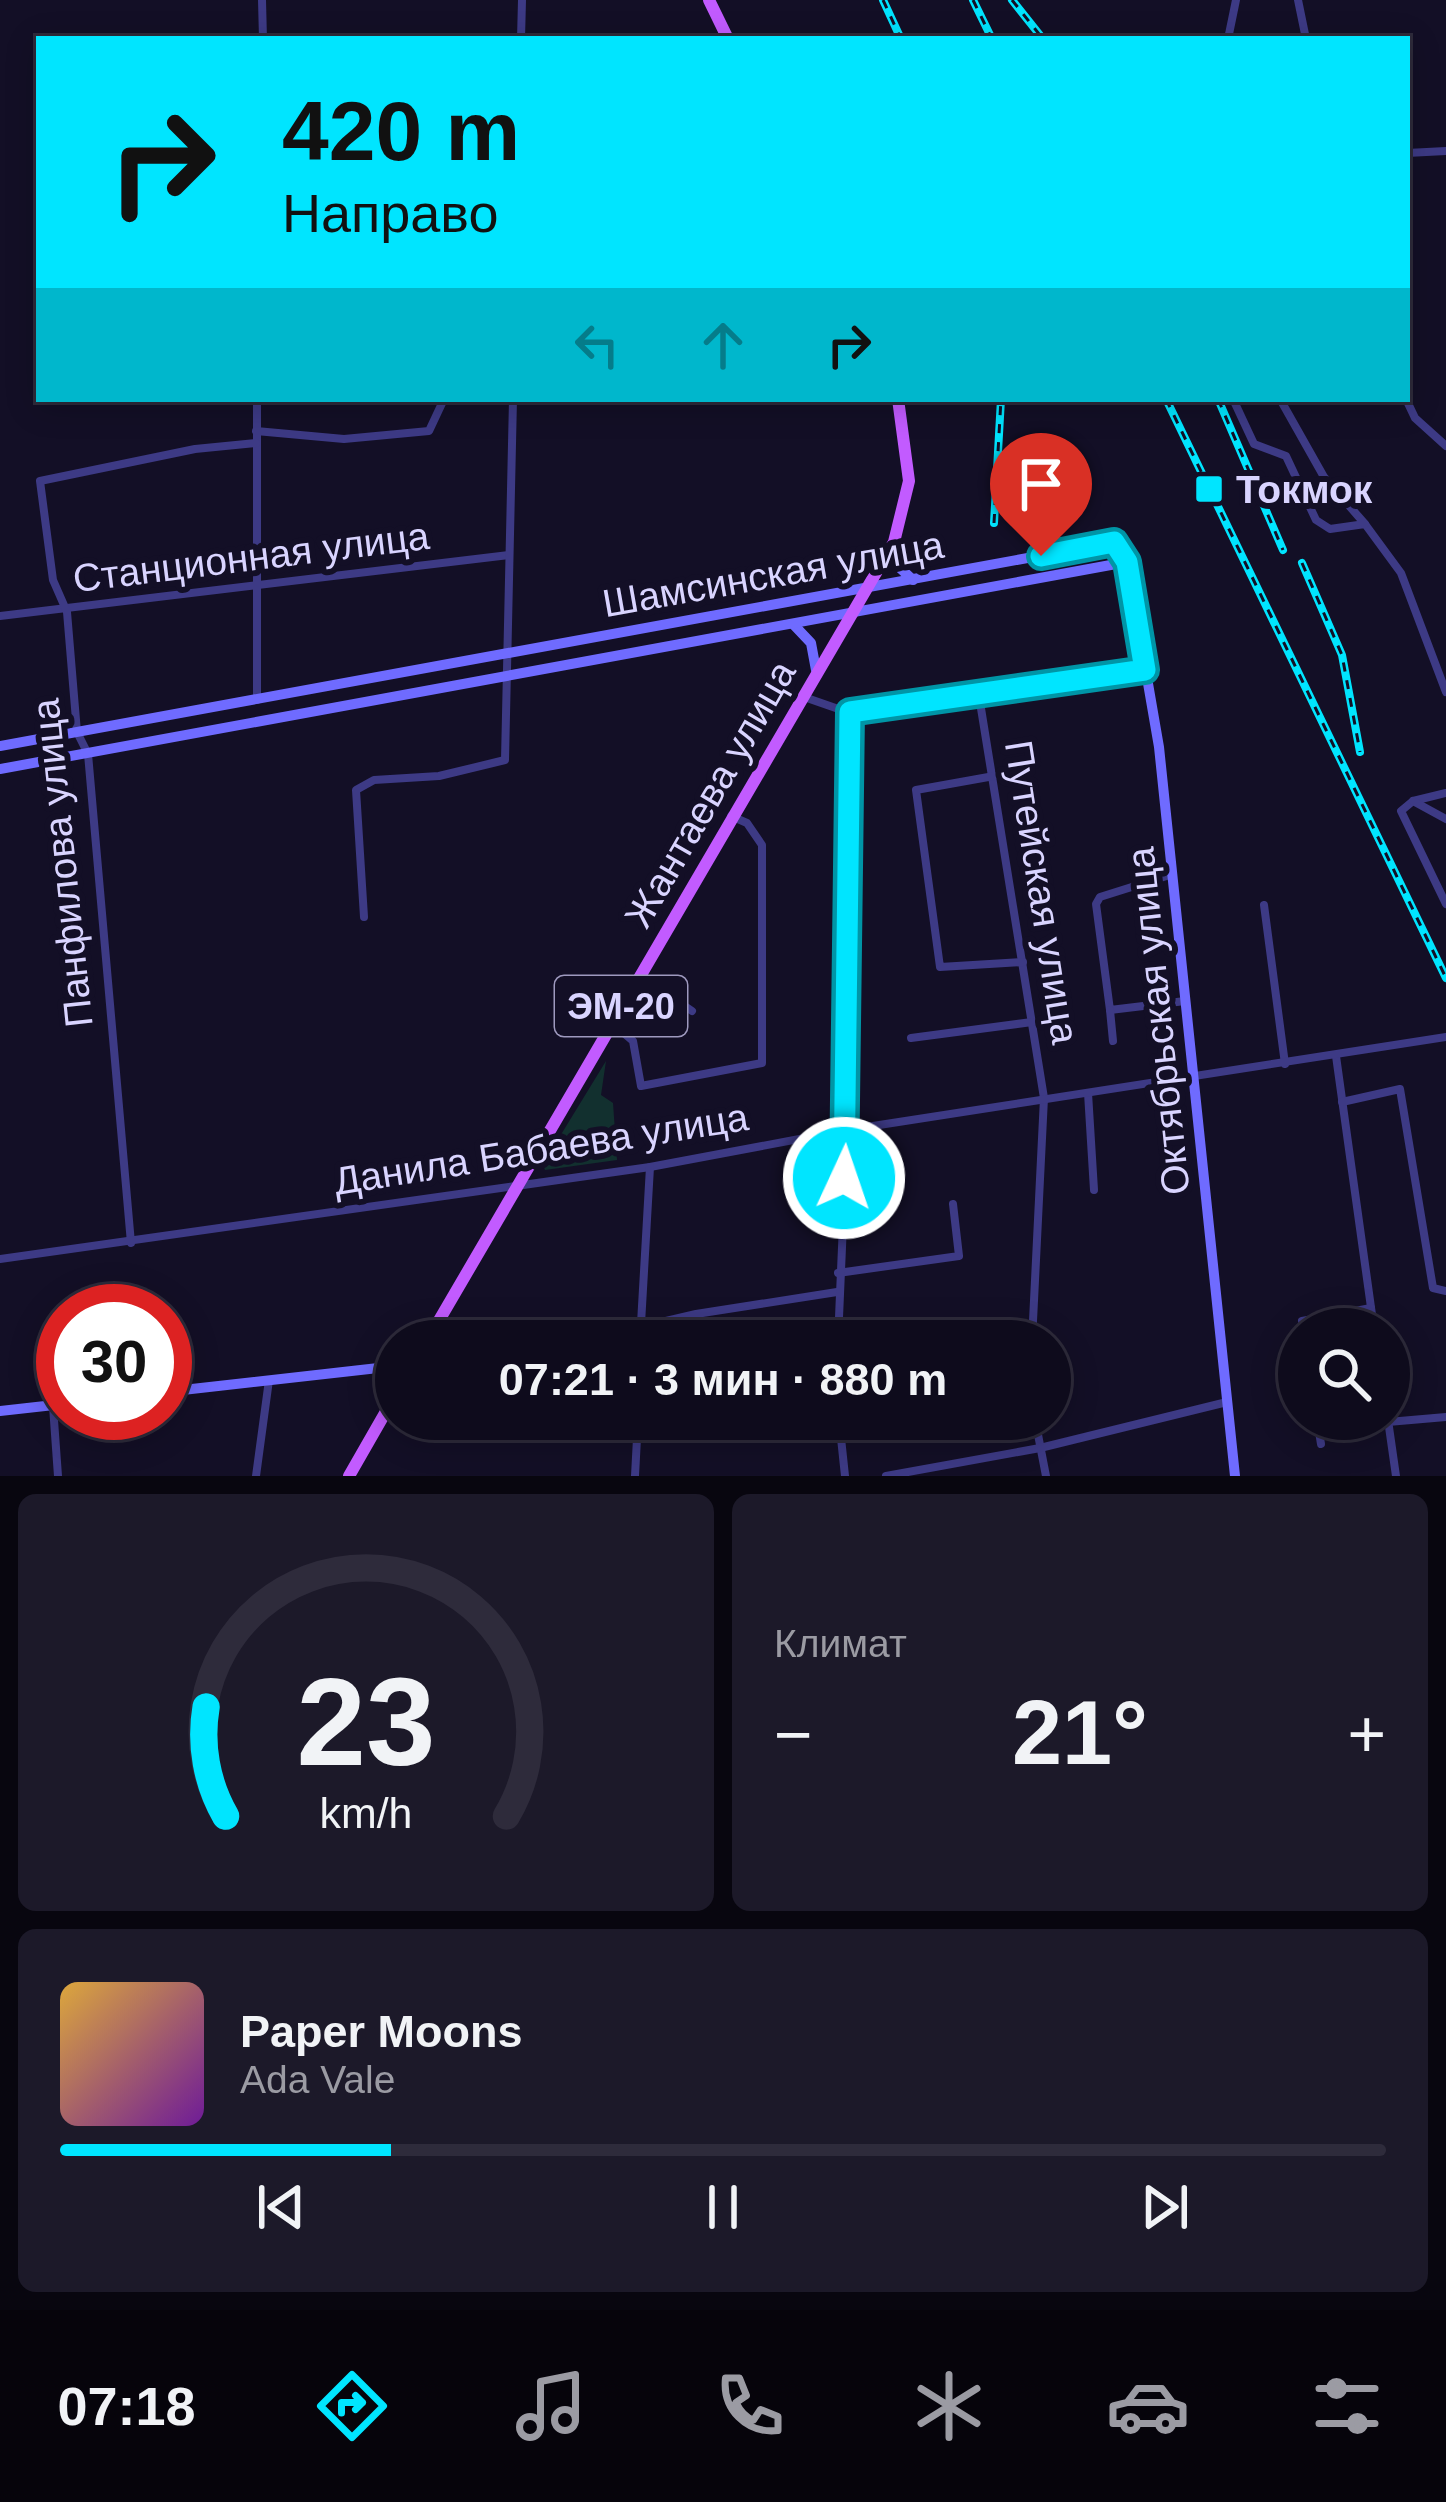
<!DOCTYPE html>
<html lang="ru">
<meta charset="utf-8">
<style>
body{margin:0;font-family:Arial,sans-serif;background:#1c1929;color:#f1f3f6;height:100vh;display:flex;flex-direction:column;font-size:45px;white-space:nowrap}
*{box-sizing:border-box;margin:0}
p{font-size:39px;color:#9b9ba3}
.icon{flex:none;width:66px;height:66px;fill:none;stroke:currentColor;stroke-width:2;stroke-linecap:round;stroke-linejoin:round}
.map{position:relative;height:1476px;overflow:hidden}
.drawer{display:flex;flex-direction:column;gap:18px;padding:18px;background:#08060f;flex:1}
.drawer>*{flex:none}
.top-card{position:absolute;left:36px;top:36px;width:1374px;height:366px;border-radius:0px;box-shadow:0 6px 30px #0003,0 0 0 3px #2e2b3b;background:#00e5ff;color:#111;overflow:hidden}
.tools{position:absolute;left:1278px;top:1308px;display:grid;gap:24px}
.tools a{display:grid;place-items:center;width:132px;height:132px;border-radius:50%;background:#0e0b1c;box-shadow:0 6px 30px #0003,0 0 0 3px #2e2b3b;font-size:60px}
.speed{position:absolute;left:36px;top:1284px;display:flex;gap:24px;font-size:60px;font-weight:700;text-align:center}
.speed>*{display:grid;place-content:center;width:156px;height:156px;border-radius:50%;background:#0e0b1c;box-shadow:0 6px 30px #0003,0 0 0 3px #2e2b3b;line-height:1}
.speed .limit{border:18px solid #d22;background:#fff;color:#111}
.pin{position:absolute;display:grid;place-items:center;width:102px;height:102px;color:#fff;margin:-123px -51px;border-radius:50% 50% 50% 0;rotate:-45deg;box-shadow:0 0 12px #0007}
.pin .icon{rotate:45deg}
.me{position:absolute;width:132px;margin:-66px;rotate:3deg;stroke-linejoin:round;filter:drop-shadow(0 0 9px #0008)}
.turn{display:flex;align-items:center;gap:42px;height:252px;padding:0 48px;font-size:54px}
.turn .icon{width:156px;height:156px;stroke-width:2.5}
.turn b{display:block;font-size:84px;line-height:102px}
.lanes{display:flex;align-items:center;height:114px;padding:0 48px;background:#0003;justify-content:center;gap:60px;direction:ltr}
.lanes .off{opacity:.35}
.big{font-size:90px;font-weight:800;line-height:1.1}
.drawer .card{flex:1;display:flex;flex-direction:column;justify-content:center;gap:18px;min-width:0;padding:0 42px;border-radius:18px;background:#1c1929}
.drawer .dial{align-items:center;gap:0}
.dial svg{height:312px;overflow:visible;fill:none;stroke:#2e2b3b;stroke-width:7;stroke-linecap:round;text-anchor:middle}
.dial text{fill:#f1f3f6;stroke:none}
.song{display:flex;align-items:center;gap:36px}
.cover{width:144px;height:144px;border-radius:18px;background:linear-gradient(135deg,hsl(40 70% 55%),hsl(280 70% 35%))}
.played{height:12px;border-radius:6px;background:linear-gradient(90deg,#00e5ff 25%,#2e2b3b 25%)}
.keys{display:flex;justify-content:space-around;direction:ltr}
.heat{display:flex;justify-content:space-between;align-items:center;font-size:66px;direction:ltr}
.drawer .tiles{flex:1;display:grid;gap:18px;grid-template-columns:1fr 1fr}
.card:last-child{grid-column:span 2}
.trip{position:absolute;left:375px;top:1320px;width:696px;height:120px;border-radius:60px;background:#0e0b1c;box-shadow:0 6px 30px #0003,0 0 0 3px #2e2b3b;font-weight:800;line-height:120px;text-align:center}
.menu{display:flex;height:192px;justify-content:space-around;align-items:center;background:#06040b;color:#9b9ba3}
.menu .icon{width:84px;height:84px}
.menu .current{color:#00e5ff}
.menu b{font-size:54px;color:#f1f3f6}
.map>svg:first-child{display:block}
</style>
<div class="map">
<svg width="1446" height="1476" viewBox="0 0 1446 1476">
<rect width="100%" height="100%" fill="#130f26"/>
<polygon fill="#12302f" points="606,1061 601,1095 613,1103 617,1160 545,1170 543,1164"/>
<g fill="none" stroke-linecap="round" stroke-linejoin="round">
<g stroke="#3d3a85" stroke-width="8">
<polyline points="262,0 263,39"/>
<polyline points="1298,0 1306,39"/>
<polyline points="521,39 522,0"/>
<polyline points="1228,39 1236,0"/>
<polyline points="1407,153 1446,151"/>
<polyline points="1233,399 1254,444 1286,456 1316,520 1330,529 1365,524 1401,573 1446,692"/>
<polyline points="1280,399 1324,477 1365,524"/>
<polyline points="1406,399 1415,418 1446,446"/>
<polyline points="256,431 344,439 429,431 444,399"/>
<polyline points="0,616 509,555"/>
<polyline points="979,696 1044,1098 1032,1341"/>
<polyline points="804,697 850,713 1145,670"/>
<polyline points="257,700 257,399"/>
<polyline points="994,776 916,790 940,967 1023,962"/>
<polyline points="1446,793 1413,801 1401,811 1446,904"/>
<polyline points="1413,801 1446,819"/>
<polyline points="1173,874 1100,897 1096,904 1110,1010 1185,1001"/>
<polyline points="1264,905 1285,1064"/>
<polyline points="364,917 356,790 374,780 439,776 505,760 513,399"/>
<polyline points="639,975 692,1011"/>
<polyline points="1110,1010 1113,1041"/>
<polyline points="613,1024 633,1041 641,1086 762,1063 762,845 747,823 731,816"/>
<polyline points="911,1038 1032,1022"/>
<polyline points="1336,1056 1374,1329"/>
<polyline points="1088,1093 1094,1190"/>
<polyline points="1342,1102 1400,1089 1433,1288 1446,1291"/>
<polyline points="131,1243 88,754 77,732 67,612 53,580 40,481 195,449 256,443"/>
<polyline points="0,1259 650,1167 847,1130 1446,1037"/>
<polyline points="838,1273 959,1256 953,1204"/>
<polyline points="1304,1329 1302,1321 1371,1308"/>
<polyline points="580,1341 696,1314 837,1292"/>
<polyline points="640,1341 650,1167"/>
<polyline points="838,1341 847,1130 850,713"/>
<polyline points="53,1406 58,1476"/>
<polyline points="839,1419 845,1476"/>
<polyline points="1035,1419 1046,1476"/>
<polyline points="1317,1419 1321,1444"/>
<polyline points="1388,1420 1396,1476"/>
<polyline points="1388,1422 1446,1417"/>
<polyline points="256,1476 269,1380"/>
<polyline points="635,1476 638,1419"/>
<polyline points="886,1476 1040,1448 1227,1402"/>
</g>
<g stroke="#6f6bff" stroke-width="10">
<polyline points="894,542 900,568 913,580"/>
<polyline points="793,624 811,643 816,670"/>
<polyline points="0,746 1115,542 1127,562 1159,747 1235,1476"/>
<polyline points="0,769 1127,562"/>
<polyline points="165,1392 396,1366"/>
<polyline points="0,1411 63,1404"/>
</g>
<g stroke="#c25bff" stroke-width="12">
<polyline points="709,0 728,39"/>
<polyline points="427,1341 894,542 909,481 898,399"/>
<polyline points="349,1476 396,1394"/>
</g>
<defs>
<g id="rail">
<polyline points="883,0 901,39"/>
<polyline points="973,0 992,39"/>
<polyline points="1012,0 1043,39"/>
<polyline points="1166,399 1446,978"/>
<polyline points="1218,399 1283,550"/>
<polyline points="994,523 1001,399"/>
<polyline points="1302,563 1342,655 1360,752"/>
</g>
</defs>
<use href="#rail" stroke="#00e5ff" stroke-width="8"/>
<use href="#rail" stroke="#130f26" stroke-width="3" stroke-dasharray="9" stroke-linecap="butt"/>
</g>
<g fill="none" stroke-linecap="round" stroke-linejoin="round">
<defs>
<polyline id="route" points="844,1178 850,712 1145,670 1127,562 1114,542 1041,556"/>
</defs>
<use href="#route" stroke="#0095a6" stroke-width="30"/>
<use href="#route" stroke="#00e5ff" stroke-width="21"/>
</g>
<rect fill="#00e5ff" stroke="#130f26" stroke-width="4.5" x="1194" y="474" width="30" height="30" rx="6"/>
<g text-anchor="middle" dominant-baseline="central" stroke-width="12" stroke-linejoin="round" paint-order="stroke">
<rect fill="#130f26" stroke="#9e99be" stroke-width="3" x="555" y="976" width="132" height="60" rx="9"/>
<g font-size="36" font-weight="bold" fill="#d9d4ff">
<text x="621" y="1006">ЭМ-20</text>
</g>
<g font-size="39" font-weight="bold" fill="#d9d4ff" stroke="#130f26" text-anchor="start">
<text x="1236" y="489">Токмок</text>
</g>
<g font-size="39" fill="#d9d4ff" stroke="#130f26">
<text transform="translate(251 557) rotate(-7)">Станционная улица</text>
<text transform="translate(773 574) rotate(-10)">Шамсинская улица</text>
<text transform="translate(710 794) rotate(-60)">Жантаева улица</text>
<text transform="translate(62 863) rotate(-96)">Панфилова улица</text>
<text transform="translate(1042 892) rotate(81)">Путейская улица</text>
<text transform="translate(1158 1021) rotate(-96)">Октябрьская улица</text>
<text transform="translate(541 1149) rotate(-9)">Данила Бабаева улица</text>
</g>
</g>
</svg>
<div class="tools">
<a><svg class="icon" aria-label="search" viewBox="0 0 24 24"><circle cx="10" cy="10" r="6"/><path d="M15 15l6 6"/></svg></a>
</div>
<div class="speed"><div class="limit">30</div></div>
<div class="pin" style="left:1041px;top:556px;background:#d93025"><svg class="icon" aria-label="arrive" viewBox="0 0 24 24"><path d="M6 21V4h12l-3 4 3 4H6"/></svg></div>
<svg class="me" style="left:844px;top:1178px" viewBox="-20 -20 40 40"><circle r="17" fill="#00e5ff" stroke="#fff" stroke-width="3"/><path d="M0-11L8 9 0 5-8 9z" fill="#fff"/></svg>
<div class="trip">07:21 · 3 мин · 880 m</div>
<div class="top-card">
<div class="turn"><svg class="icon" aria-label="right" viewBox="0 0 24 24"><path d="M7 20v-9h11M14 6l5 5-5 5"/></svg><div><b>420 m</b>Направо</div></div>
<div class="lanes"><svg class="icon off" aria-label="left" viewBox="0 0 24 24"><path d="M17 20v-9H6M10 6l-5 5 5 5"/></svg><svg class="icon off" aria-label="ahead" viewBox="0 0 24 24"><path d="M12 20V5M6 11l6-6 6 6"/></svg><svg class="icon" aria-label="right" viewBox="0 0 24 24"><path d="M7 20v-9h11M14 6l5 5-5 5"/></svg></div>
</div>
</div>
<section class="drawer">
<div class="tiles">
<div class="card dial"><svg viewBox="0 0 100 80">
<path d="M14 69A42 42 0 1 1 86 69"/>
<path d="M14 69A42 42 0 0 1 9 41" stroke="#00e5ff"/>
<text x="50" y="56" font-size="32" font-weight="700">23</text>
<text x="50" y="72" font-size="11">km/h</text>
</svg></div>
<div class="card"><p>Климат</p>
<div class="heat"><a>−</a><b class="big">21°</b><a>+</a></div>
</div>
<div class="card">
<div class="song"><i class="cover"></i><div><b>Paper Moons</b><p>Ada Vale</p></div></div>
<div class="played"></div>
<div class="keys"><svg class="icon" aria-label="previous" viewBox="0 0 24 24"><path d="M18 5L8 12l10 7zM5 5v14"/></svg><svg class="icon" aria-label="pause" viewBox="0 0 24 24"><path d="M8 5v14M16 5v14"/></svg><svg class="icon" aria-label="next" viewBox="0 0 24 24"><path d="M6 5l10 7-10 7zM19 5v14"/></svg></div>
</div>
</div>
</section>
<nav class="menu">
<b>07:18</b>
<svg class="icon current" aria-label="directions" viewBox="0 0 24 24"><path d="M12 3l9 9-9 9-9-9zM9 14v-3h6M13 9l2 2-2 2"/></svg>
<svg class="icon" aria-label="music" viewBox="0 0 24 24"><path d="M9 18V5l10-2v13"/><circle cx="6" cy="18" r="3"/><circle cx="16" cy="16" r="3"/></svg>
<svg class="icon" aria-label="phone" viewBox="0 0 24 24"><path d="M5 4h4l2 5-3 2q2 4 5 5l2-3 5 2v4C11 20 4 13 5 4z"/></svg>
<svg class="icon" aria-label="climate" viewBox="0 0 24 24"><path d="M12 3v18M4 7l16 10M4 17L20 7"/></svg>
<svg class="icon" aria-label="car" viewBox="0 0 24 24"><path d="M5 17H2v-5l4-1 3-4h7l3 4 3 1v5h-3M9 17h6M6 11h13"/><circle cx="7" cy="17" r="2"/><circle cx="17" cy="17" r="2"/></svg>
<svg class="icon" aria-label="filters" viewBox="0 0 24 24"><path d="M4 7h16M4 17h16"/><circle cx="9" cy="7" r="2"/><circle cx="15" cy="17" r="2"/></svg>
</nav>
